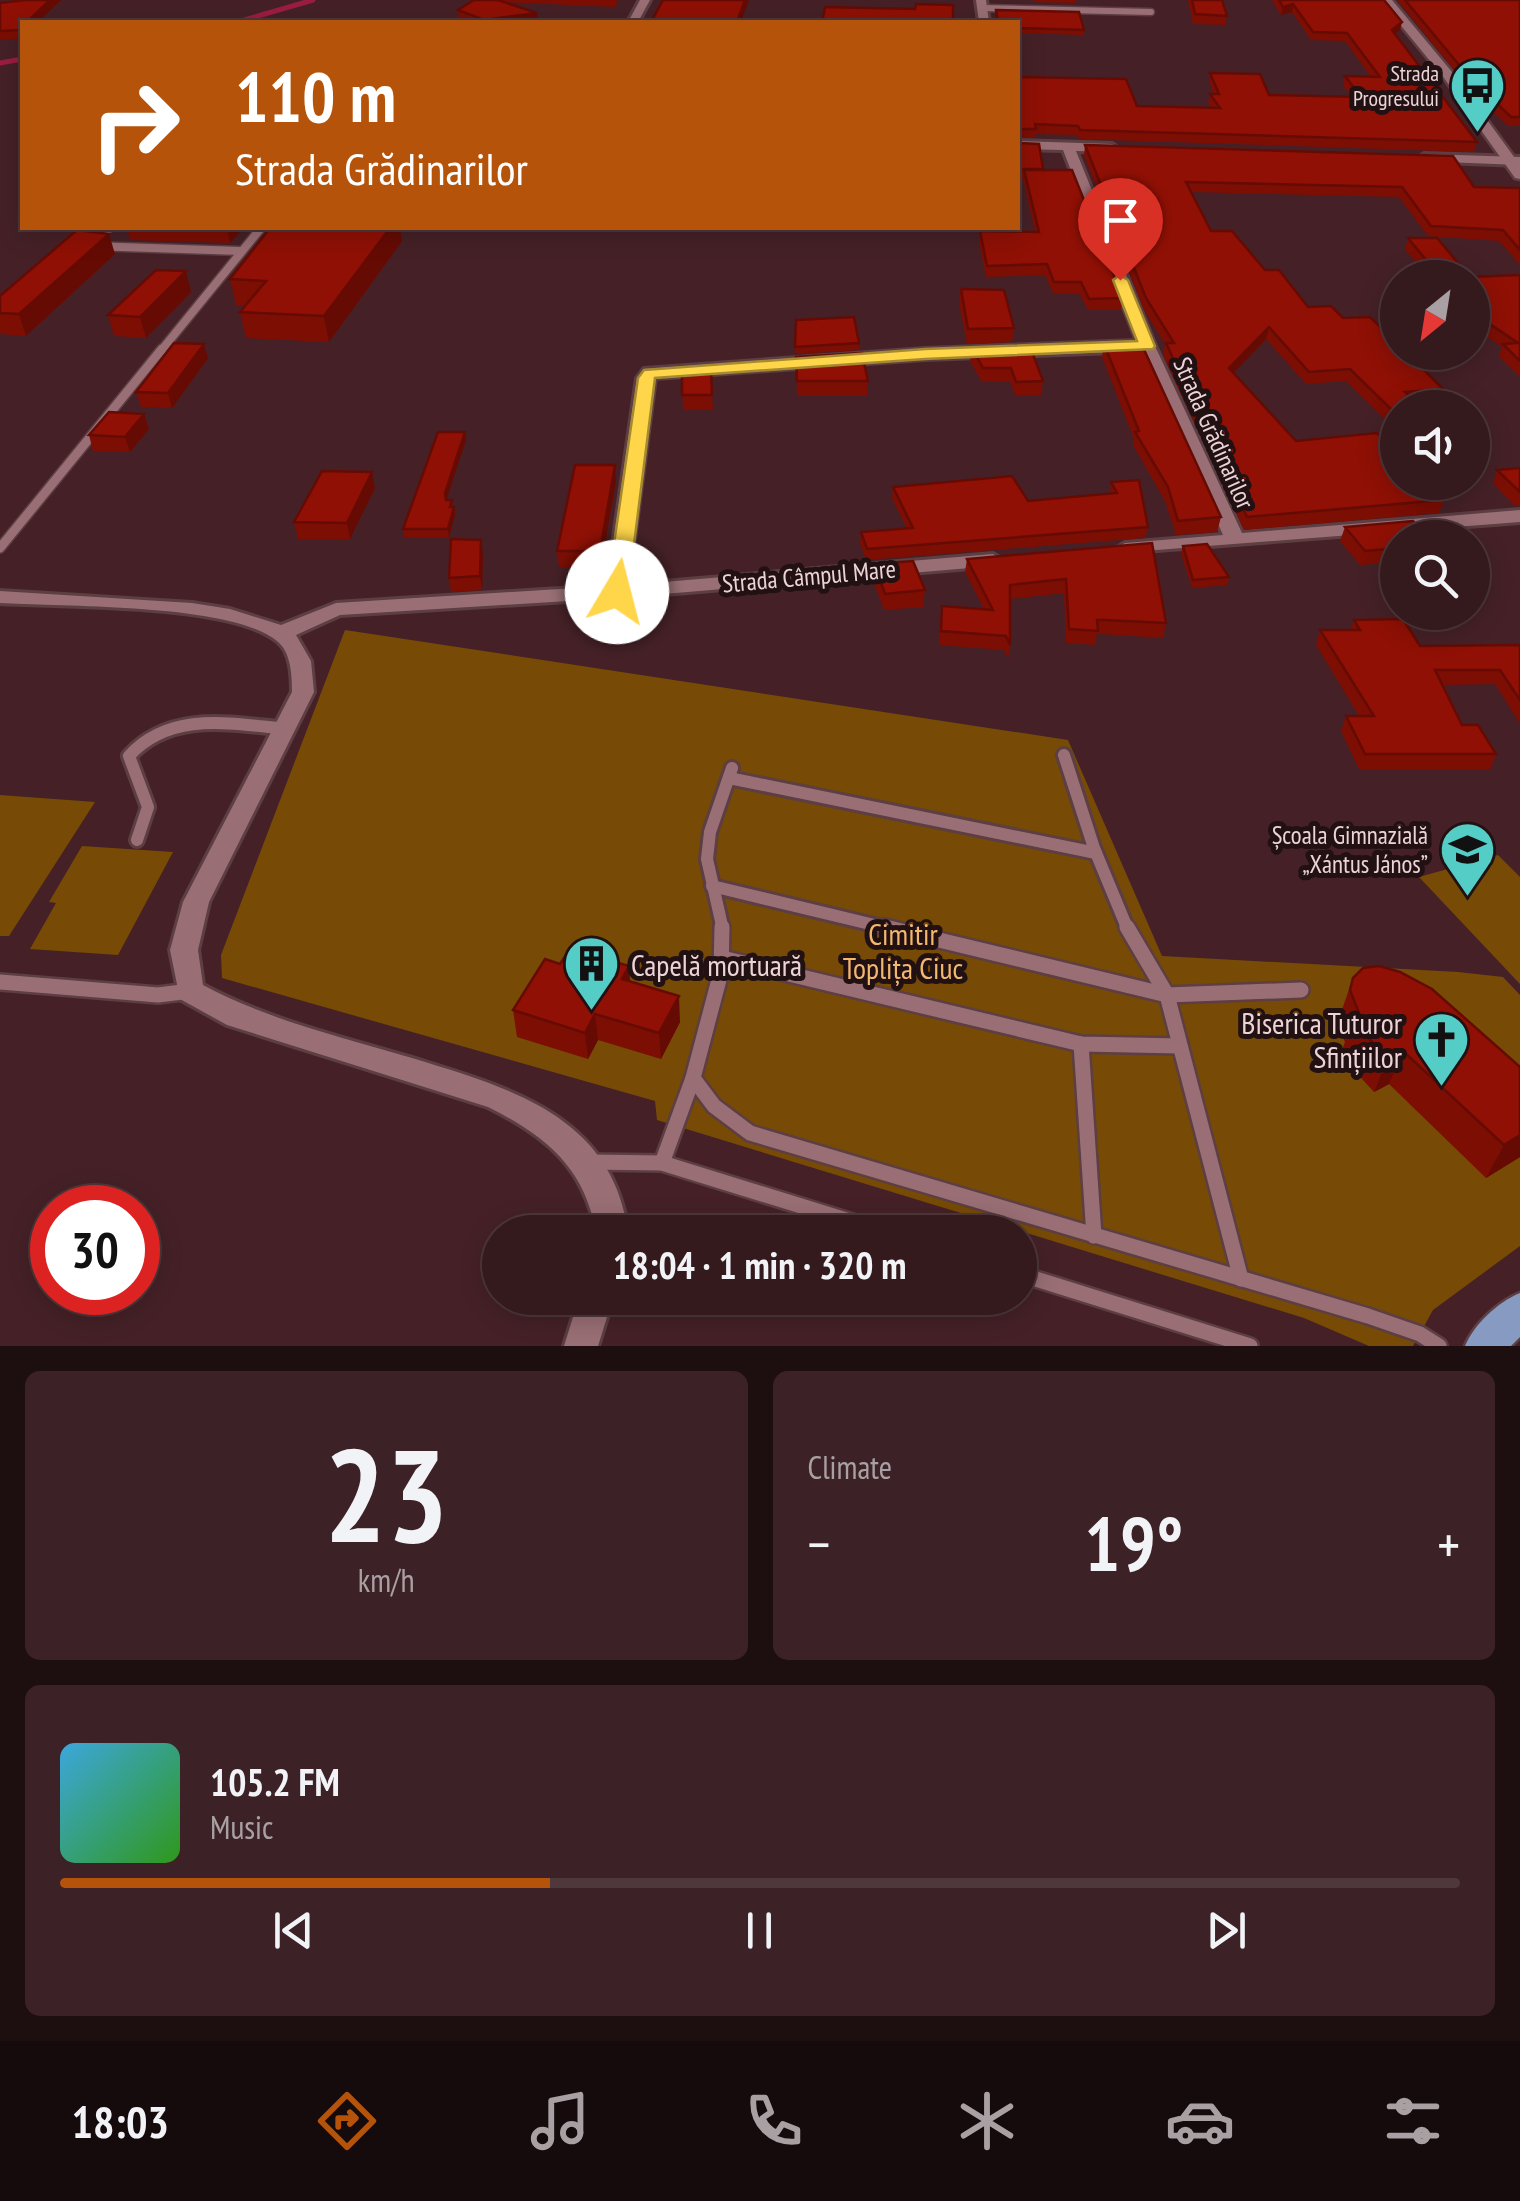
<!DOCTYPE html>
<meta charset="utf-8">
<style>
body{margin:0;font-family:"PT Sans Narrow",sans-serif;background:#3c2226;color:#f1f3f6;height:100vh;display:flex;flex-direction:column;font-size:38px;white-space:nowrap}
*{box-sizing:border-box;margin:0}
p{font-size:32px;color:#a9a0a4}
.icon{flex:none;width:55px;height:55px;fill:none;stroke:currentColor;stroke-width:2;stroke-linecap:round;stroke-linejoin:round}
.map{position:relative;height:1346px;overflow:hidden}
.drawer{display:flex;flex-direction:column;gap:25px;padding:25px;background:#1d0e10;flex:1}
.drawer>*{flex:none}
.banner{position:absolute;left:20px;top:20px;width:1000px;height:210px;border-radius:0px;box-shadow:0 5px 25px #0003,0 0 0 2px #4e383b;background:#b45309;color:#fff;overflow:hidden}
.needle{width:65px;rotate:210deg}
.controls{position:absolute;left:1380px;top:260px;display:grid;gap:20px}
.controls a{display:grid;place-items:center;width:110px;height:110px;border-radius:50%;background:#34191d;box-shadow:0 5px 25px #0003,0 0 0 2px #4e383b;font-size:50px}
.speed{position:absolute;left:30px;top:1185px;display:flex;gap:20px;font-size:50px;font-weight:700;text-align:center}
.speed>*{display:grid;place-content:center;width:130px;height:130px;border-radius:50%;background:#34191d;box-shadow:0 5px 25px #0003,0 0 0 2px #4e383b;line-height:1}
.speed .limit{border:15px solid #d22;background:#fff;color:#111}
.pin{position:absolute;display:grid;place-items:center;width:85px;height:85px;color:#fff;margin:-102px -42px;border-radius:50% 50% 50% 0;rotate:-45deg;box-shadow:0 0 10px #0007}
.pin .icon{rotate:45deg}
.me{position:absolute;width:110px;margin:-55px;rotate:8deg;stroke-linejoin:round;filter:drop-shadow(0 0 8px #0008)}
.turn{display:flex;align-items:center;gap:35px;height:210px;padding:0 50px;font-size:45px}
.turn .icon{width:130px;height:130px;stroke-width:2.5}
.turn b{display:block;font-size:70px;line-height:85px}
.big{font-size:75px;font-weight:700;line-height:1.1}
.drawer .widget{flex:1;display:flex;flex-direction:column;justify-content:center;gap:15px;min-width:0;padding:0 35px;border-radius:15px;background:#3c2226}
.drawer .dial{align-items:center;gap:0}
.dial b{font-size:130px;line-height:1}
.song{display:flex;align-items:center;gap:30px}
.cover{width:120px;height:120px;border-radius:15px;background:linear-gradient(135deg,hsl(200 70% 55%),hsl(110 70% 35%))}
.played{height:10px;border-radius:5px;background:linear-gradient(90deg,#b45309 35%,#4e383b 35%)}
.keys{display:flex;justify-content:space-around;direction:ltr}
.heat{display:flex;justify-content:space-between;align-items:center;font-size:55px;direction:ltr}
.drawer .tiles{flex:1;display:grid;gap:25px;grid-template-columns:1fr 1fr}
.widget:last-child{grid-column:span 2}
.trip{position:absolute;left:482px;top:1215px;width:555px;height:100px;border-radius:50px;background:#34191d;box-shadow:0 5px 25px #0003,0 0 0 2px #4e383b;font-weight:700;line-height:100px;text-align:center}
.menu{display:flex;height:160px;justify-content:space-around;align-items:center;background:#150a0c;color:#a9a0a4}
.menu .icon{width:70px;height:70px}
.menu .on{color:#b45309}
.menu b{font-size:45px;color:#f1f3f6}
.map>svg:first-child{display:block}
</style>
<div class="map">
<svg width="1520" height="1346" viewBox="0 0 1520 1346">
<rect width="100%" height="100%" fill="#452127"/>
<g fill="#774b05">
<polygon points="345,630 1068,740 1162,956 1458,972 1503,977 1520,995 1520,1246 1433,1310 1413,1346 1369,1346 1304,1318 657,1120 655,1101 222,978 221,955"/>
<polygon points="0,795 95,802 9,936 0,936"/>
<polygon points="82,846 173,852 118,955 30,949 56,903 49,902"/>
<polygon points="1498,855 1520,877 1520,984 1419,877"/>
</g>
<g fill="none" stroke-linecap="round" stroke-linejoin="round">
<g stroke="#9c1d42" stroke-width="5">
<polyline points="215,22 241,21 313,0"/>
<polyline points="0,63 22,59"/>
</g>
<defs>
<polyline id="lane-far4" points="982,8 1151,12"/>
<g id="lane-far3">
<polyline points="109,228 92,246 241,251"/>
<polyline points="160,352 261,228"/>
</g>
<polyline id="lane-far2" points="0,548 162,349"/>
<g id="lane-far1">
<polyline points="1064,755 1094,848 1128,930"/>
<polyline points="729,778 1096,853"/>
<path d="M 137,840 L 148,807 L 129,756 C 171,710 232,724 288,729"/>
<polyline points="712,886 895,930"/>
<polyline points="723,930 707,859 710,832 732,768"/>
</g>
<g id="lane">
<polyline points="722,927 721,972 693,1078 714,1106 750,1133 1368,1316 1420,1334 1439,1346"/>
<polyline points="885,927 1167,995 1301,990"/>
<polyline points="1127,927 1167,995 1241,1279"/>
<polyline points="722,958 1081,1044 1180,1046"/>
<polyline points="0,982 158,995 190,991"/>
<polyline points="1081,1044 1094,1236"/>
<polyline points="590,1162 662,1163 885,1232"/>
<polyline points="662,1163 693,1078"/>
<polyline points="1020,1274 1250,1346"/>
</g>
<g id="street">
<polygon points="640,0 650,0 638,22 628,22"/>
<polygon points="976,0 986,0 989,22 979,22"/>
<path d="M 1018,141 L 1112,144 L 1118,148 L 1112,152 L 1076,151 L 1155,346 L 1242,533 L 1520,510 L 1520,522 L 1118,553 L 1115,549 L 1125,543 L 1223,535 L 1141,351 L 925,359 L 655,378 L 628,585 L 993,554 L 1003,560 L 993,566 L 617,598 L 340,615 L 296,635 L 311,661 L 314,692 L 209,902 L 198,950 L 203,985 C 268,1020 341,1037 412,1058 C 509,1088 612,1115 628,1232 L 596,1232 C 584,1167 546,1136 488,1107 L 227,1025 L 180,999 L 170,950 L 183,902 L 292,692 C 292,675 291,652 277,641 C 231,603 63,607 0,603 L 0,591 L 192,603 L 230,609 L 281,625 L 336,603 L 607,586 L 637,378 L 644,369 L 925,349 L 1137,341 L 1063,150 L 1018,149 Z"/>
<polygon points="1424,154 1520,157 1520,165 1419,161 1418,158"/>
<polygon points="579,1298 613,1298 598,1346 564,1346"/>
</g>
<polygon id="secondary" points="1380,0 1392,0 1452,72 1520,165 1520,179 1515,178 1444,78"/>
<path id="primary" d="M 1520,1293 L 1520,1337 L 1511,1346 L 1465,1346 C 1474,1324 1498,1302 1520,1293 Z"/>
</defs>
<use href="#lane-far4" stroke="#5c3e43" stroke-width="9"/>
<use href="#lane-far3" stroke="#5c3e43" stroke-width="11"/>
<use href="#lane-far2" stroke="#5c3e43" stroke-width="12"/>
<use href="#lane-far1" stroke="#5c3e43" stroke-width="18"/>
<use href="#lane" stroke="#5c3e43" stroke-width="20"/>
<use href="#street" stroke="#5c3e43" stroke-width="6"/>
<use href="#secondary" stroke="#5c3e43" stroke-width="5"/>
<use href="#primary" stroke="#5c3e43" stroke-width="5"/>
<use href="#lane-far4" stroke="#996f75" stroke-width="6"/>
<use href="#lane-far3" stroke="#996f75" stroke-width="8"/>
<use href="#lane-far2" stroke="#996f75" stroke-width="9"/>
<use href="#lane-far1" stroke="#996f75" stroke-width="12"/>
<use href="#lane" stroke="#996f75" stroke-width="15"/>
<use href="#street" fill="#996f75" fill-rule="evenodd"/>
<use href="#secondary" fill="#996f75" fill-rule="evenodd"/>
<use href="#primary" fill="#869ac2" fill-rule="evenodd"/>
</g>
<g fill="#7c0e04">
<polygon points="61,0 38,22 22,22 22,39 0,40 0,3"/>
<polygon points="474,0 618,0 615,7 503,2 538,22 464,22 459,21 458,10"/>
<polygon points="1034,0 1076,0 1075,3 1034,2"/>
<polygon points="1188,0 1222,0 1227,16 1225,25 1193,24"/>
<polygon points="1272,0 1384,0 1400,30 1395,34 1477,142 1474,152 1079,139 1077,135 1036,134 1035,138 1018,138 1018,77 1137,106 1212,108 1208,103 1210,94 1214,94 1209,81 1210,73 1269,95 1352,97 1343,85 1345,76 1371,77 1345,41 1311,40 1292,12 1281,15"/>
<polygon points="1397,0 1520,0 1520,126 1508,126 1468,87"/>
<polygon points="996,10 1084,30 1083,35 1018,33 1018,22 996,22"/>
<polygon points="1018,142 1043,170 1123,298 1121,310 1088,310 1079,293 1053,293 1045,275 986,277 979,242 980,231 1035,231 1023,179 1018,179"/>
<polygon points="1085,145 1474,187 1520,188 1520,265 1499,241 1428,236 1399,197 1192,192 1211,231 1265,270 1308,307 1343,318 1443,389 1439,402 1417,403 1398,408 1398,432 1346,381 1306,384 1266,339 1233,373 1296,441 1444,500 1439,513 1244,530 1163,355 1165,344 1144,310 1084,155"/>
<polygon points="127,228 244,228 230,243 130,240"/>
<polygon points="1408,238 1470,277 1520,275 1520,377 1499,356 1502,347 1472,326 1472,278 1427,277 1405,249"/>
<polygon points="402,241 329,342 246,338 240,312 245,305 236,305 230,279"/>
<polygon points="115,254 26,336 0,334 0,296"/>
<polygon points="961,289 1014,328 1012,342 967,344 959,303"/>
<polygon points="191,292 146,338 114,336 108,315"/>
<polygon points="796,320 859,343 859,350 795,354"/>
<polygon points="1104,344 1221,517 1217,532 1176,535 1165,501 1133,445 1134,439 1102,357"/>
<polygon points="972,348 1043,381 1041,395 1015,395 1010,381 982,382 970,361"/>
<polygon points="796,357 868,381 867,396 797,396"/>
<polygon points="208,358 172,408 141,407 136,392"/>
<polygon points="682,369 712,395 713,410 683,410"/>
<polygon points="144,414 149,429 130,452 93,451 89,435"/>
<polygon points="466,440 446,500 454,507 455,515 449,537 404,537 403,529"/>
<polygon points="615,465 616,481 601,567 559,567 557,551"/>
<polygon points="1520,468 1520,506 1515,506 1493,483 1497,470"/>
<polygon points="1111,482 1148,527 1145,538 866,560 860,543 861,532 907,529 892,498 893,487 1028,501 1110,494"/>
<polygon points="375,488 350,539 298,539 294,522"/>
<polygon points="1345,527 1398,538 1398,562 1360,565 1340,541"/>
<polygon points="1152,543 1166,623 1163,638 1101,634 1097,634 1095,645 1066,643 1064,593 1010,599 1010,645 1008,659 1004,650 939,645 942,606 984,609 965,572 967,559"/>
<polygon points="1183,546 1229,577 1227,585 1192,588 1181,554"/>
<polygon points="483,553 482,590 451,592 449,578"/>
<polygon points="874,564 925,590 923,607 884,610 873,580"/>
<polygon points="1354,620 1420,646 1520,645 1520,724 1495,684 1442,685 1462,725 1496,754 1490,770 1359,769 1341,731 1346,716 1359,716 1316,645 1320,630 1351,630"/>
<polygon points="560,964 630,981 680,1022 661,1059 598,1040 588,1059 517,1037 513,1010"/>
<polygon points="1353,978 1520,1067 1520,1157 1486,1178 1389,1084 1374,1092 1340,1055 1345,1042 1337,1024"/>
</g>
<g fill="#650b04">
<polygon points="50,0 61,0 38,22 27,22"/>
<polygon points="745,0 749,0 741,22 737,22"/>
<polygon points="1293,4 1292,12 1281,15 1283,7"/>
<polygon points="537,13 538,22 484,22 484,20"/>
<polygon points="1402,22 1400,30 1390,38 1392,30"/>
<polygon points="227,228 244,228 230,243"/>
<polygon points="390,228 400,228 402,241 329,342 324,316"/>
<polygon points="109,234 115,254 26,336 19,314"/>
<polygon points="186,271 191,292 146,338 140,317"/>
<polygon points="1269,327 1266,339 1226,381 1229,368"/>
<polygon points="204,344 208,358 172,408 168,393"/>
<polygon points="144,414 149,429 130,452 125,437"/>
<polygon points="465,432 466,440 446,501 445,493"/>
<polygon points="615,465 616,481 601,567 600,551"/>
<polygon points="372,472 375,488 350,539 347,523"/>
<polygon points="454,507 455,515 449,537 448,529"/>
<polygon points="481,540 483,553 482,590 480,576"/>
<polygon points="629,966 631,993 622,979"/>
<polygon points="679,996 680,1022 661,1059 659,1033"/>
<polygon points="595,1014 598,1040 588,1059 585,1033"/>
<polygon points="1403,1051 1389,1084 1374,1092 1388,1058"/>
<polygon points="1520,1135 1520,1157 1486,1178 1504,1145"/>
</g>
<g fill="#901005" stroke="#650b04" stroke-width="2.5">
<polygon points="26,0 50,0 27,22 22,22 22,27 19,30 0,31 0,3"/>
<polygon points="474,0 498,0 537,13 484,20 458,10"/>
<polygon points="663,0 745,0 737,22 651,22"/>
<polygon points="1192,0 1222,0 1227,16 1195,14"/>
<polygon points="1279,0 1384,0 1402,22 1392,30 1477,142 1080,130 1078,126 1035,124 1036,129 1018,129 1018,77 1126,79 1137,106 1220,108 1210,94 1219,94 1210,73 1260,74 1269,95 1361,97 1345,76 1380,77 1347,33 1313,32 1293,4 1283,7"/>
<polygon points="1405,0 1520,0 1520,117 1511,117 1470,78"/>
<polygon points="916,4 953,5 953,22 822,22 825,7 915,9"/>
<polygon points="996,10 1079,12 1084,30 1018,28 1018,22 998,22"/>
<polygon points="1018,142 1019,143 1039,144 1043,169 1018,169"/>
<polygon points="1085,145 1453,156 1474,187 1520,188 1520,250 1503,230 1431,226 1402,187 1186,182 1211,231 1232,231 1265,270 1279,270 1308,307 1331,306 1343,318 1370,317 1398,344 1398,352 1406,352 1443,389 1405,392 1422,408 1398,408 1398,416 1350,369 1309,372 1269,327 1229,368 1296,441 1377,433 1398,454 1398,482 1426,482 1444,500 1247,517 1166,343 1174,343 1146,298"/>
<polygon points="1024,170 1072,170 1123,298 1089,299 1081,282 1054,282 1047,264 987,266 980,231 1039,232"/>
<polygon points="270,228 390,228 324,316 240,312 266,281 230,279"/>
<polygon points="77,230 109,234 19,314 0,313 0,296"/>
<polygon points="1408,238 1437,238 1470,277 1520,275 1520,361 1503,344 1518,343 1472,312 1472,278 1418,278 1439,276"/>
<polygon points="156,270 186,271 140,317 108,315"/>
<polygon points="961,289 1004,290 1014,328 968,329"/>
<polygon points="854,317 859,343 795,347 796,320"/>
<polygon points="174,343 204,344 168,393 136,392"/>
<polygon points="1141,343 1221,517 1178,521 1168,487 1135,432 1139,431 1104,344"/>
<polygon points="1018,346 1031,349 1043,381 1016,382 1011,368 983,368 972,348"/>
<polygon points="862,353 868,381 797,381 796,357"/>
<polygon points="711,368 712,395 682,395 682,369"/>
<polygon points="109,412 144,414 125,437 89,435"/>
<polygon points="438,432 465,432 445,493 446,500 452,500 450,507 454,507 448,529 403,529"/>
<polygon points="575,465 615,465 600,551 557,551"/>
<polygon points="1520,468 1520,492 1497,470"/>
<polygon points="322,471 372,472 347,523 294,522"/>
<polygon points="1012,476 1028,501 1117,493 1111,482 1139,480 1148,527 867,549 861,532 913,528 893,487"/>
<polygon points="1413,521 1428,538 1398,538 1398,548 1365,551 1345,527"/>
<polygon points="451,539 481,540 480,576 449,578"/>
<polygon points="1152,543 1166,623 1104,620 1097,620 1098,631 1069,629 1066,579 1010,585 1010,645 1006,636 941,631 942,606 993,610 967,559"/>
<polygon points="1207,544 1229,577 1193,580 1183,546"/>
<polygon points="913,561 925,590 885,594 874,564"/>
<polygon points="1403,619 1420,646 1520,645 1520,700 1500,670 1435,670 1462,725 1478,725 1496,754 1365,754 1346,716 1374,716 1320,630 1360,630 1354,620"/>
<polygon points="570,949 629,966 622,979 679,996 659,1033 595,1014 585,1033 513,1010 545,959 560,964"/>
<polygon points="1379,966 1400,972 1432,989 1520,1067 1520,1135 1504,1145 1403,1051 1388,1058 1353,1022 1361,1018 1350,990 1353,978 1363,968"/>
</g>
<polygon fill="#ffd54a" stroke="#a68a30" stroke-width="2.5" points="1120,275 1128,280 1155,346 1153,349 925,359 655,378 628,592 617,598 607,592 638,378 644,370 925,349 1137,341 1113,280"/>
<defs>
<symbol id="bus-pin" viewBox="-11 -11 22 30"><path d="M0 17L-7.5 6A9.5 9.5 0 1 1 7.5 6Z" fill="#54cdc7" stroke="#211113"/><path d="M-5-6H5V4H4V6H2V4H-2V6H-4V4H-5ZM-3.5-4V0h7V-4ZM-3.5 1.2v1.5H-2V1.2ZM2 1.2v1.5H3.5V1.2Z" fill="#111"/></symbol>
<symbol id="school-pin" viewBox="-11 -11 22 30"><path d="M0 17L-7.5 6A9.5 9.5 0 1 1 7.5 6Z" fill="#54cdc7" stroke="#211113"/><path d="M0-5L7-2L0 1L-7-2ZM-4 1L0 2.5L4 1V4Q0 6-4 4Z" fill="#111"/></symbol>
<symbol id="building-pin" viewBox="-11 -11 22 30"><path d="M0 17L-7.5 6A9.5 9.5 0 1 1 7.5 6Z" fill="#54cdc7" stroke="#211113"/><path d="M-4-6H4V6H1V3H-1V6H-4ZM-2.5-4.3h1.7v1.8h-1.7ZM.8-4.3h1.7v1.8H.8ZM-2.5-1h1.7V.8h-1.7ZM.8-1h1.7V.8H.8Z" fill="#111"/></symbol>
<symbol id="church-pin" viewBox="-11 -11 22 30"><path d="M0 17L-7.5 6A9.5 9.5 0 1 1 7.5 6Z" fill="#54cdc7" stroke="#211113"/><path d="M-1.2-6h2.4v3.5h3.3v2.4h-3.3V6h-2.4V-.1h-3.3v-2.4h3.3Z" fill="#111"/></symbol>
</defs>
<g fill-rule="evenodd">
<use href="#bus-pin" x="1446" y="54" width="63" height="86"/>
<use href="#school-pin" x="1436" y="818" width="63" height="86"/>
<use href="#building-pin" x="560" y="932" width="63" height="86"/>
<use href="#church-pin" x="1410" y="1008" width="63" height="86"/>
</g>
<g text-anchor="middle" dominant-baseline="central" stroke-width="10" stroke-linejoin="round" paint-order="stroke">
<g font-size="22" fill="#ecd3d6" stroke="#211113" text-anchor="end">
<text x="1439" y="73">Strada<tspan x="1439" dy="25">Progresului</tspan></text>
</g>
<g font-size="25" fill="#ecd3d6" stroke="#211113">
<text transform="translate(1214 433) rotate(66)">Strada Grădinarilor</text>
<text transform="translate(809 576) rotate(-5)">Strada Câmpul Mare</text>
</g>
<g font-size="25" fill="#ecd3d6" stroke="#211113" text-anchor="end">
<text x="1428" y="835">Școala Gimnazială<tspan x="1428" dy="29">„Xántus János”</tspan></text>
</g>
<g font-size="30" fill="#f4b76e" stroke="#211113">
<text x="903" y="933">Cimitir<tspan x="903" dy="34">Toplița Ciuc</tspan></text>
</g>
<g font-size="30" fill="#ecd3d6" stroke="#211113" text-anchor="start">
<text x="631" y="964">Capelă mortuară</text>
<text x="1402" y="1022" text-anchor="end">Biserica Tuturor<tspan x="1402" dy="34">Sfințiilor</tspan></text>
</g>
</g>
</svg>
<div class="controls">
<a><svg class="needle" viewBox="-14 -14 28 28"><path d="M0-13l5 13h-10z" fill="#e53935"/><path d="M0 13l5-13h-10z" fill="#a9a0a4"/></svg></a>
<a><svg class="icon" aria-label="sound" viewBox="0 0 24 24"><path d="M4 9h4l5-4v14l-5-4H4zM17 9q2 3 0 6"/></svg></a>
<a><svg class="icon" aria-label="search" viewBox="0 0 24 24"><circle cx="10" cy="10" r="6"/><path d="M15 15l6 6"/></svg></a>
</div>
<div class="speed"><div class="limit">30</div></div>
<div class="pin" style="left:1120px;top:280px;background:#d93025"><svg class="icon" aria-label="arrive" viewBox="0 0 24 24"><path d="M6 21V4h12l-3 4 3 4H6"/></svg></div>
<svg class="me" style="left:617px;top:592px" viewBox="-20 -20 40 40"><circle r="19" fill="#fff"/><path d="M0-13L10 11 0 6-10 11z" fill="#ffd54a"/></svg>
<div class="trip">18:04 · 1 min · 320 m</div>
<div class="banner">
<div class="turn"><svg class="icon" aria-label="right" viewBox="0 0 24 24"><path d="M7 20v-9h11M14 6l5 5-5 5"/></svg><div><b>110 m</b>Strada Grădinarilor</div></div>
</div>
</div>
<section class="drawer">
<div class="tiles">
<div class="widget dial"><b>23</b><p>km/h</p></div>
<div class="widget"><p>Climate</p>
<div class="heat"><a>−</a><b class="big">19°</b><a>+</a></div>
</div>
<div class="widget">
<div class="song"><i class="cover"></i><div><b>105.2 FM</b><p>Music</p></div></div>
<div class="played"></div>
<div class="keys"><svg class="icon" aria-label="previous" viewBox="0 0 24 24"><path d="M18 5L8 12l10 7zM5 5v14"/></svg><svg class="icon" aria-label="pause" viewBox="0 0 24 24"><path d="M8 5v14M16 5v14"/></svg><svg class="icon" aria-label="next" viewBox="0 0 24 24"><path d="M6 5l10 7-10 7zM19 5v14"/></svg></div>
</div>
</div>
</section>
<nav class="menu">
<b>18:03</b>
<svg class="icon on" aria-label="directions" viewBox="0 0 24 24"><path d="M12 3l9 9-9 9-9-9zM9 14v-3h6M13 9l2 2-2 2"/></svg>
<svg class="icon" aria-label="music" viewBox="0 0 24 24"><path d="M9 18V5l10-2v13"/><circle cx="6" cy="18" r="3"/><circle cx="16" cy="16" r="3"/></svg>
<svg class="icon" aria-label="phone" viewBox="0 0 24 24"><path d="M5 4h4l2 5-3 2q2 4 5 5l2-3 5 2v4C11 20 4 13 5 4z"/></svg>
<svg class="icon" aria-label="climate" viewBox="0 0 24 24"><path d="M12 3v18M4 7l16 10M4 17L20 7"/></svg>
<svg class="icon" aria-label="car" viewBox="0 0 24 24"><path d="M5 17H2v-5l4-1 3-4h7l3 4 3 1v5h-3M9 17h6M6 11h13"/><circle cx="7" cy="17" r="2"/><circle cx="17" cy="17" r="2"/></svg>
<svg class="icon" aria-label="filters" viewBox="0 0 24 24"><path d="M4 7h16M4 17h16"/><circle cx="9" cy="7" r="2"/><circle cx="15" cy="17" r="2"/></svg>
</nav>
